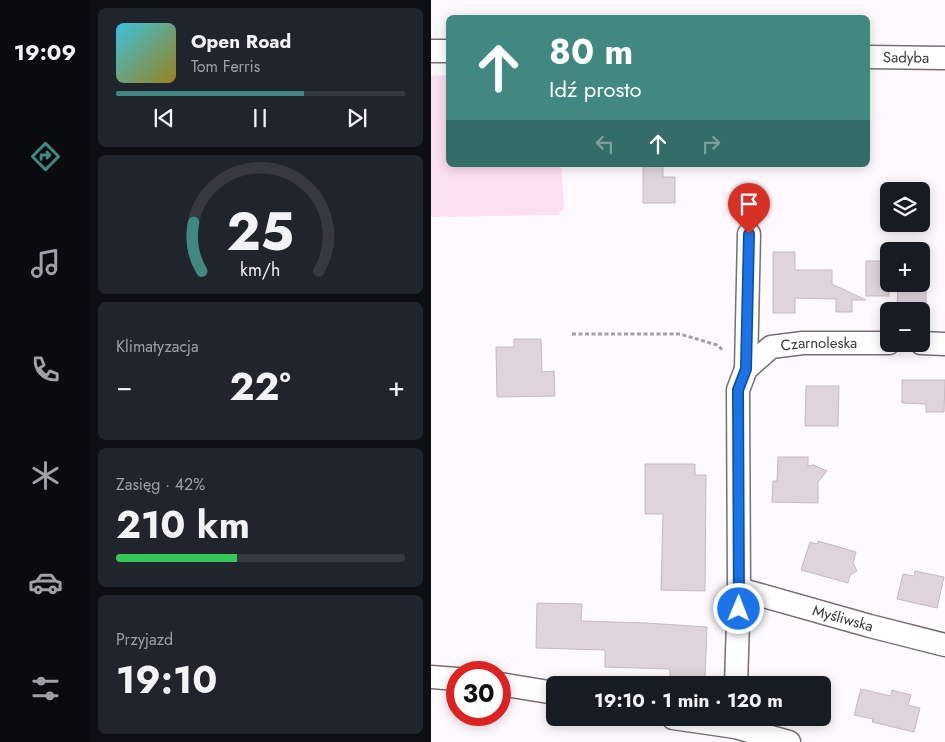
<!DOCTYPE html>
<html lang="pl">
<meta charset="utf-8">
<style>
body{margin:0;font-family:Jost,sans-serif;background:#20242c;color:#f1f3f6;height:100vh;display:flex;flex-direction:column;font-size:19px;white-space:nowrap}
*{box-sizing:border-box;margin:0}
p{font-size:16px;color:#9ea1a6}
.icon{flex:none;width:28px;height:28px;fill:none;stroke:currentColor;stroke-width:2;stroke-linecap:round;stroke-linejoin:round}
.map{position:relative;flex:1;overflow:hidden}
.details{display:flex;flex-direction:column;gap:8px;padding:8px;background:#0d0f14;width:341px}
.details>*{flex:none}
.banner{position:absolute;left:15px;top:15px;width:424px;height:152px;border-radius:8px;box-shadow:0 2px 12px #0003;background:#418881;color:#fff;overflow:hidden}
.buttons{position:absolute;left:449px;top:182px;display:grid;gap:10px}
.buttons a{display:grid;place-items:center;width:50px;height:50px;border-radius:8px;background:#171b24;box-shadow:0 2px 12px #0003;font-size:25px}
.speed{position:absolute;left:15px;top:661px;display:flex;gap:10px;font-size:25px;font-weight:700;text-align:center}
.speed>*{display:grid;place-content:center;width:65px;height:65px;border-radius:50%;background:#171b24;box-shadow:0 2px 12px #0003;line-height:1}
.speed .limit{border:8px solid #d22;background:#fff;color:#111}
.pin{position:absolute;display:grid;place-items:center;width:42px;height:42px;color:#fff;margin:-51px -21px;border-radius:50% 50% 50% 0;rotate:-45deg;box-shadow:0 0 5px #0007}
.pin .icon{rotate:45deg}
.me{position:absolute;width:55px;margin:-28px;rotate:1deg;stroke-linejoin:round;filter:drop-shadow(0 0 4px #0008)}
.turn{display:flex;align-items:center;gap:18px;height:105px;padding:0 20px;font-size:22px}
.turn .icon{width:65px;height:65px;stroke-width:2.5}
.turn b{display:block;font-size:35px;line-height:42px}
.lanes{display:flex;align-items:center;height:48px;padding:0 20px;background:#0003;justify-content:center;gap:25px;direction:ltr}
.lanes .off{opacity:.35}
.big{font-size:38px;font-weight:700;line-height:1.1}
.details .widget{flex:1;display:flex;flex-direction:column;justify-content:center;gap:8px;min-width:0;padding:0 18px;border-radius:8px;background:#20242c}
.details .dial{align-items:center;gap:0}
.dial svg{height:130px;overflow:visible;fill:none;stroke:#363941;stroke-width:7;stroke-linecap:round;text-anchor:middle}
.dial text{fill:#f1f3f6;stroke:none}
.song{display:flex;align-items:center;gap:15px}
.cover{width:60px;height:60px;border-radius:8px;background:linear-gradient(135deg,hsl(190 70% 55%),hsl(50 70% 35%))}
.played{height:5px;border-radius:2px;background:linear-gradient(90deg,#418881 65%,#363941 65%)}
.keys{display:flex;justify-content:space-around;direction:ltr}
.heat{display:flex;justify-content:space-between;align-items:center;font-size:28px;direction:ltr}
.charge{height:8px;border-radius:4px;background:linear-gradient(90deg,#34c759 42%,#363941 0)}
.trip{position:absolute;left:115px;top:676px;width:285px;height:50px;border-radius:8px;background:#171b24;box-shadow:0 2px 12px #0003;font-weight:700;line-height:50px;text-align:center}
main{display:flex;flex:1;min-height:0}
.tab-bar{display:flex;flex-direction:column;width:90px;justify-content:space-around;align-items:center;background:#090b0e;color:#9ea1a6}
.tab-bar .icon{width:35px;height:35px}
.tab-bar .on{color:#418881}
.tab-bar b{font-size:22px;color:#f1f3f6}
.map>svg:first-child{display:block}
</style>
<main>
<nav class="tab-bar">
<b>19:09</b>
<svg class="icon on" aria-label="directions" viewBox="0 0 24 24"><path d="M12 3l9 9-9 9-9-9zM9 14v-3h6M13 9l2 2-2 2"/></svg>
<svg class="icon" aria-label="music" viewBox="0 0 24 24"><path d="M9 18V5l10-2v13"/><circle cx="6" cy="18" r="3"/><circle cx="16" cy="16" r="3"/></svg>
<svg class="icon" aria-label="phone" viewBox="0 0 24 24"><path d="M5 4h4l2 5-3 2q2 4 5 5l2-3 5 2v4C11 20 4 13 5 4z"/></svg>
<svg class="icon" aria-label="climate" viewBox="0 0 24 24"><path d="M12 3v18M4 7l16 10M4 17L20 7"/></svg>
<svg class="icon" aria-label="car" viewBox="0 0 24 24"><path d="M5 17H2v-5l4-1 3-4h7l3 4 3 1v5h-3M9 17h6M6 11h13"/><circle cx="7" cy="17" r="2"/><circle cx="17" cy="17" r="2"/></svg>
<svg class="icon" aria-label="filters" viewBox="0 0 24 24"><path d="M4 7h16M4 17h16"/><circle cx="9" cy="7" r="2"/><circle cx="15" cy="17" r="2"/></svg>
</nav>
<section class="details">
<div class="widget">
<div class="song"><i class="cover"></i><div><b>Open Road</b><p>Tom Ferris</p></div></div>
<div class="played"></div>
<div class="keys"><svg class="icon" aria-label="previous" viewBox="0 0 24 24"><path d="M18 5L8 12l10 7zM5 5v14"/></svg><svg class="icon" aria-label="pause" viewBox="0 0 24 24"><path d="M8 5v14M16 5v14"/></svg><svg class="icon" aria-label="next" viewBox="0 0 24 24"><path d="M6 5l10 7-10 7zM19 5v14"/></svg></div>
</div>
<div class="widget dial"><svg viewBox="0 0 100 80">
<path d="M14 69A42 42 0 1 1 86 69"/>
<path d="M14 69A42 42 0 0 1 9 39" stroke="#418881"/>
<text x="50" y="56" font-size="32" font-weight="700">25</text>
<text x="50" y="72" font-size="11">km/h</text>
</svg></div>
<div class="widget"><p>Klimatyzacja</p>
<div class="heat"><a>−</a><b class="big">22°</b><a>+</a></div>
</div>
<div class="widget"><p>Zasięg · 42%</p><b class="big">210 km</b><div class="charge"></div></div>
<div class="widget"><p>Przyjazd</p><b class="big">19:10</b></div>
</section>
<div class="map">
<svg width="514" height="742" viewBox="0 0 514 742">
<rect width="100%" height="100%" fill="#fef9fd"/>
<polygon fill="#fbdff2" points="17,75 18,165 130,165 133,208 127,215 0,217 0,76"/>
<g fill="#e0d4dc" stroke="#c5bac1">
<polygon points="212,165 232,165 232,177 244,177 244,203 212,203"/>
<polygon points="342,252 364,252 364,270 401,270 401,284 435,300 421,300 421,312 405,312 405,299 364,298 364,313 342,313"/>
<rect x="435" y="261" width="23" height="35"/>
<polygon points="467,284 495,284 495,304 466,304"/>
<polygon points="83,339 110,339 111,372 123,371 124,396 66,397 65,347 83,347"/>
<polygon points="471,380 514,380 513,412 495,412 495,404 471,403"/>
<polygon points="375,386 408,386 407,426 374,426"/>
<polygon points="347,457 377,457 377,466 382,465 396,471 387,482 387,503 341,502 342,481 346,481"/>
<polygon points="214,464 264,464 264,475 275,475 274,591 230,590 232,514 214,514"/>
<polygon points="387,541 425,552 422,563 426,571 419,575 417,583 370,570 379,542 386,544"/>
<polygon points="484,571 513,577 506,608 466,599 472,574 483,576"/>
<polygon points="106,603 151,604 150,621 215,623 276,627 274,679 239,677 239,669 174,667 174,650 105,648"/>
<polygon points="430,689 460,696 461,690 480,695 477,705 489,708 483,732 441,722 442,719 423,715"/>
</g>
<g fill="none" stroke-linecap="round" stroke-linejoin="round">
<defs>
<g id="minor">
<polyline points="0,51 18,51"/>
<path id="s1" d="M 436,57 L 514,58"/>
<polyline points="490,343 514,344"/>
<polyline points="315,369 318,234"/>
<path id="s2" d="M 308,589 L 439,626 L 514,645"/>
<polyline points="0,677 26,679"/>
<polyline points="69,684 124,693"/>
<path id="s3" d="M 305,685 L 308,589 L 307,390 L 315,369 L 340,347 L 372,343 L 458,343"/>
<polyline points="242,718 304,727 358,742"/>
</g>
</defs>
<use href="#minor" stroke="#786e75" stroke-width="25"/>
<g stroke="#a6a1a5" stroke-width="3" stroke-dasharray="4 2.5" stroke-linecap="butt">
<polyline points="141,334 249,334 286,345 293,351"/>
<polyline points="198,718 222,723"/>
</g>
<use href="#minor" stroke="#fff" stroke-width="22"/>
</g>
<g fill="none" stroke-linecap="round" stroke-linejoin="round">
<defs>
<polyline id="route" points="308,609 307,390 315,369 318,234"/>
</defs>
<use href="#route" stroke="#114b97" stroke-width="12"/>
<use href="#route" stroke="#1a73e8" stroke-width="9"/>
</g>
<g text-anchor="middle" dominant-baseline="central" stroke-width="4.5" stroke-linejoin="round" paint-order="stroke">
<g font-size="15" fill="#3c373a" stroke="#fef9fd">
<text stroke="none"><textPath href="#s1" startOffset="39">Sadyba</textPath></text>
<text stroke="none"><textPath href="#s3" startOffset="399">Czarnoleska</textPath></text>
<text stroke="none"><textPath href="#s2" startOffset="108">Myśliwska</textPath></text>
</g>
</g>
</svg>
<div class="buttons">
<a><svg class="icon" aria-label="layers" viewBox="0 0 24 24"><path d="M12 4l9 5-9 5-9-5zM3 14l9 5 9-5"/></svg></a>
<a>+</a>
<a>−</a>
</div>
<div class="speed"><div class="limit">30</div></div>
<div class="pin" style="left:318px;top:234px;background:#d93025"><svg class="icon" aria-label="arrive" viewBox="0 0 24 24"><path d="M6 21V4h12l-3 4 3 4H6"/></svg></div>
<svg class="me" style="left:308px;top:609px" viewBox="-20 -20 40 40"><circle r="17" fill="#1a73e8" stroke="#fff" stroke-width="3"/><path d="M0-11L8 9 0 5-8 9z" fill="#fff"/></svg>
<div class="trip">19:10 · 1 min · 120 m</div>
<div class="banner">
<div class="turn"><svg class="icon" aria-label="ahead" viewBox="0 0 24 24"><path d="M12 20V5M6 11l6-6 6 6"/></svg><div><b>80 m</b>Idź prosto</div></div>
<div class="lanes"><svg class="icon off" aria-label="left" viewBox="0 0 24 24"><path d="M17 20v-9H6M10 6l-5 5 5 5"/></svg><svg class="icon" aria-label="ahead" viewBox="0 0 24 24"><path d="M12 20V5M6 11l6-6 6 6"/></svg><svg class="icon off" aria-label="right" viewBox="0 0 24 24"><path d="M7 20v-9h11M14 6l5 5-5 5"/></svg></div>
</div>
</div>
</main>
